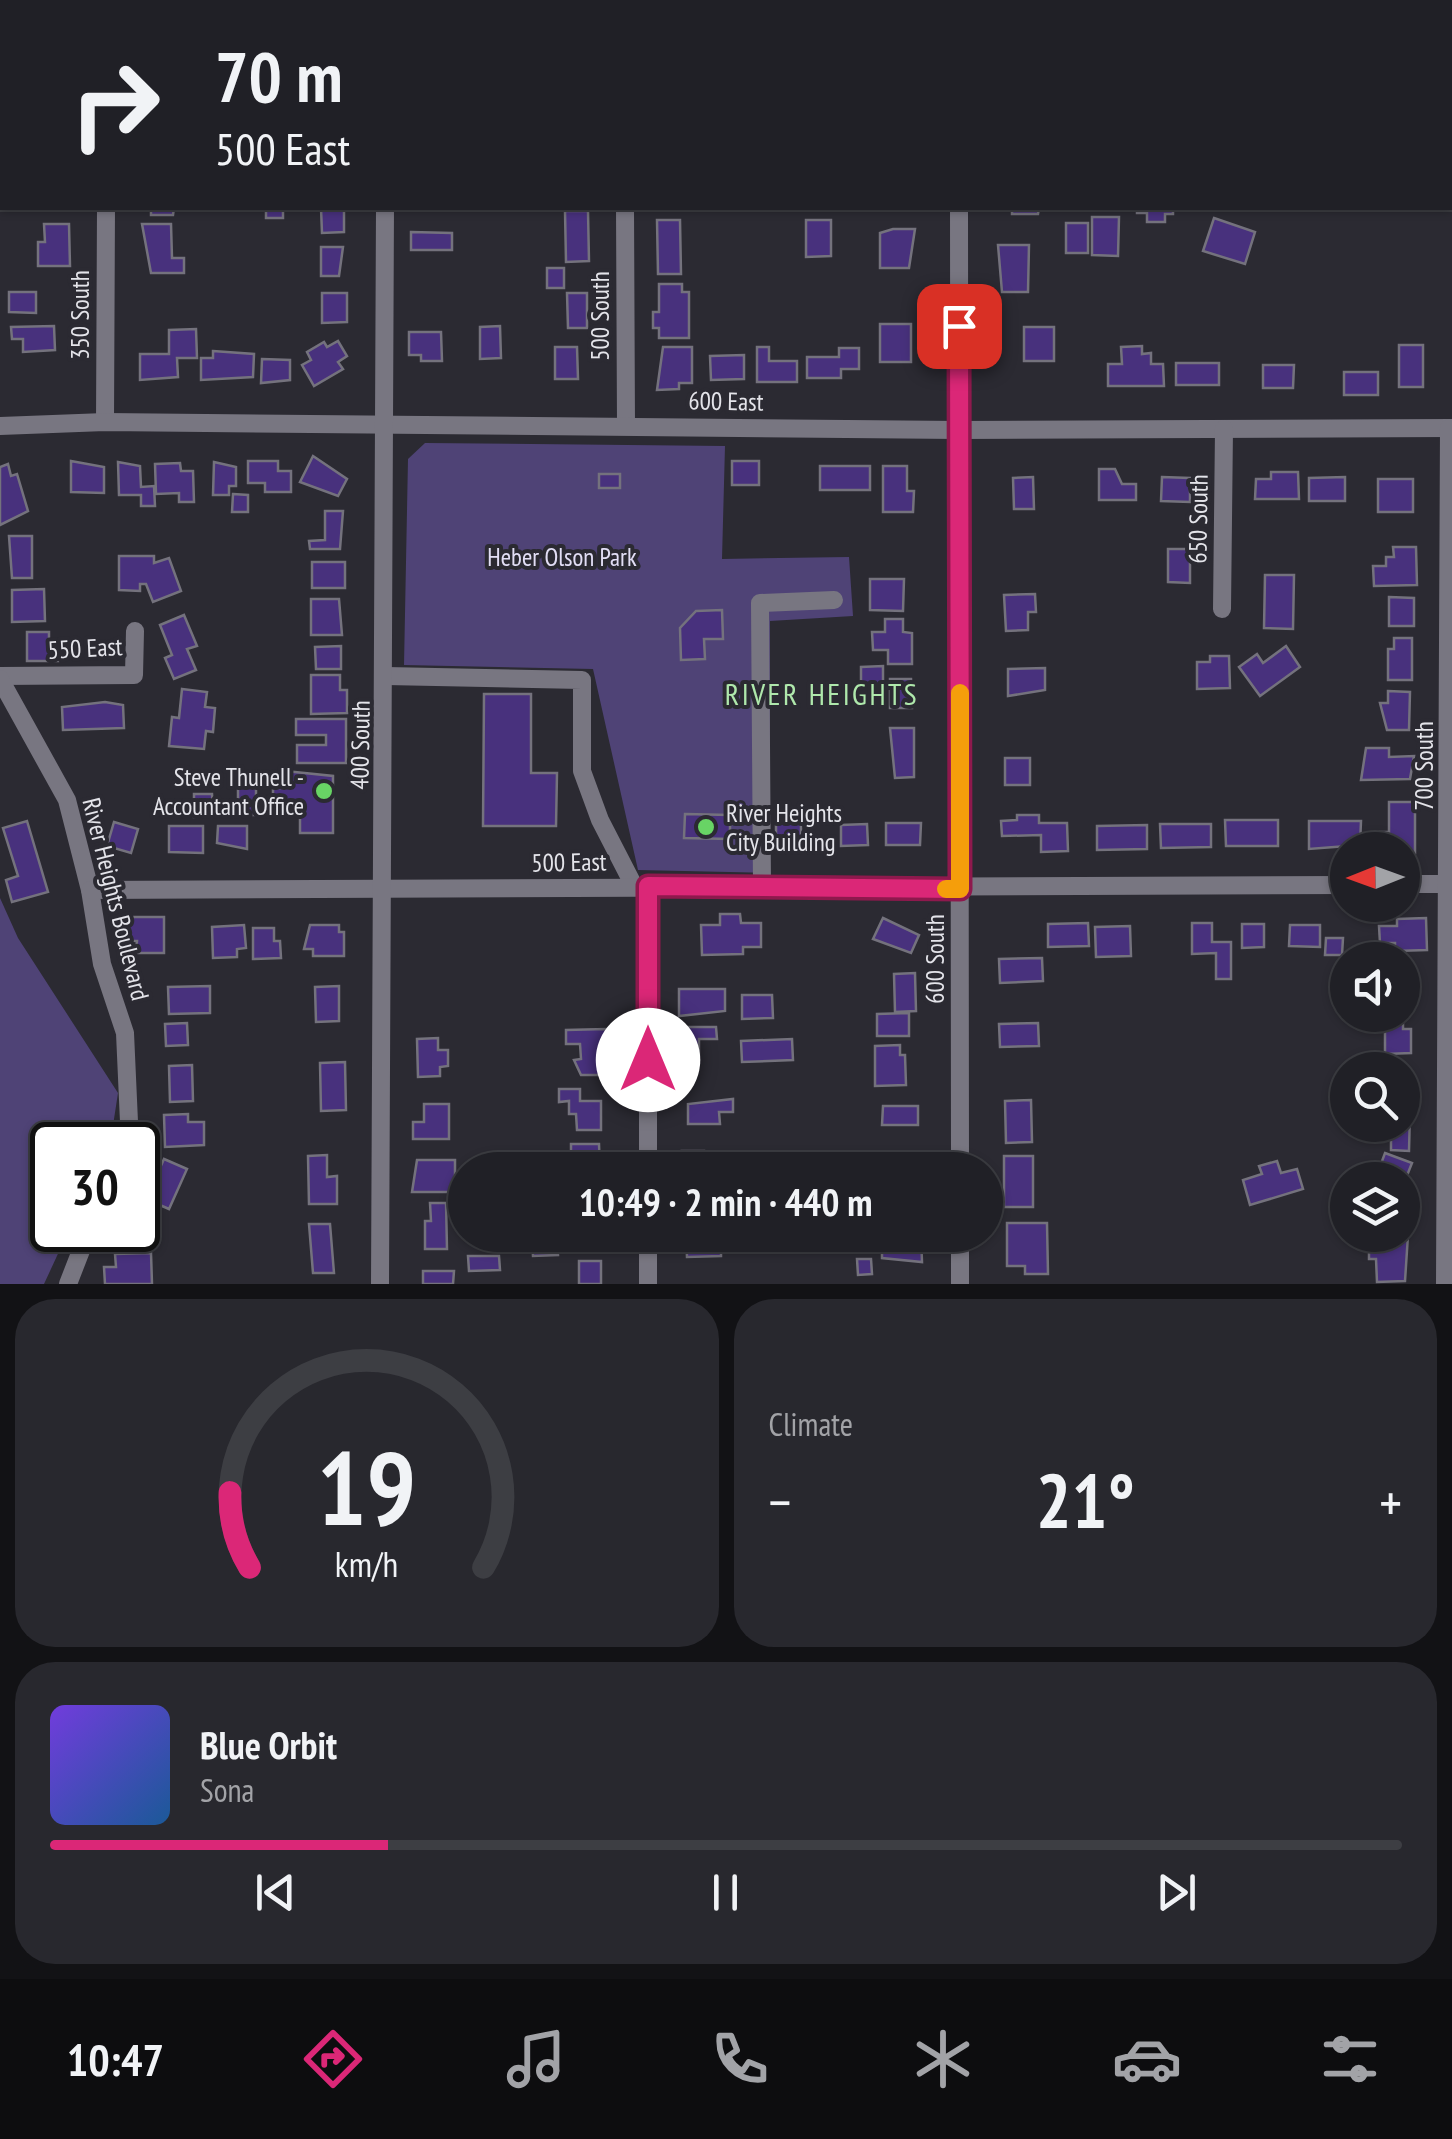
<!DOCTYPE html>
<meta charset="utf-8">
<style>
body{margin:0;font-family:"PT Sans Narrow",sans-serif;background:#28282e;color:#f1f3f6;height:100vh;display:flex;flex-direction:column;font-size:38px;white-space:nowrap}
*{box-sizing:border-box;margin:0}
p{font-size:32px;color:#a2a3a7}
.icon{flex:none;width:55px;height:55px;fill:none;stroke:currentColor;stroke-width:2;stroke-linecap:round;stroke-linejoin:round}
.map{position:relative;height:1284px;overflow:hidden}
.drawer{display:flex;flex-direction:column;gap:15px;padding:15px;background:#121215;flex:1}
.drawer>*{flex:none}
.banner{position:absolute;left:0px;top:0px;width:1452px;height:210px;box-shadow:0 2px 8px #0004,0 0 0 2px #3d3e43;background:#202026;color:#f1f3f6;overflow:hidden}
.needle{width:65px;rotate:269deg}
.fabs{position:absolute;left:1330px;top:832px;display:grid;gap:20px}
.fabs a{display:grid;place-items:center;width:90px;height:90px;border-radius:50%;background:#202026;box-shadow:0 2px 8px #0004,0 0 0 2px #3d3e43;font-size:50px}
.speed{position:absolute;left:30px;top:1122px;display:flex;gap:20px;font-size:50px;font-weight:700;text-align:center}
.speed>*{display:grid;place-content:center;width:130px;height:130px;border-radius:50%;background:#202026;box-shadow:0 2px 8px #0004,0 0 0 2px #3d3e43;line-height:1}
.speed .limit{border:5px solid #111;border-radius:15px;background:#fff;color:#111}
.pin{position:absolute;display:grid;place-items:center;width:85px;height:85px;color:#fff;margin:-42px;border-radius:20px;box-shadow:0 5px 15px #0006}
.me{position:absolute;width:110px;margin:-55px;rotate:0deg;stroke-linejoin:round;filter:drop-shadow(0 0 8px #0008)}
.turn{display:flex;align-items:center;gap:35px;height:210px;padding:0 50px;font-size:45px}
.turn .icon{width:130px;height:130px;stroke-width:2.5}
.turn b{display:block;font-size:70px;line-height:85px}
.big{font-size:75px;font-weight:800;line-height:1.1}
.drawer .card{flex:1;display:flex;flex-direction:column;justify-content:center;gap:15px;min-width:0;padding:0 35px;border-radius:40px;background:#28282e}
.drawer .dial{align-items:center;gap:0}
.dial svg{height:260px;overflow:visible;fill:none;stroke:#3d3e43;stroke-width:7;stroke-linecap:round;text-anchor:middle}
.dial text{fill:#f1f3f6;stroke:none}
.song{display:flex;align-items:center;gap:30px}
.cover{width:120px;height:120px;border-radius:15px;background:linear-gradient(135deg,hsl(260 70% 55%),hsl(210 70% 35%))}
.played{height:10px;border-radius:5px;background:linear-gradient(90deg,#db2777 25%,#3d3e43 25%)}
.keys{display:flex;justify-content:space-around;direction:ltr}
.heat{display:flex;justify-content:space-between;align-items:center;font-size:55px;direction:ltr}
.drawer .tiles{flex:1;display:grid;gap:15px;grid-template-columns:1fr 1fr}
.card:last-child{grid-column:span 2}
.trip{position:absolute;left:448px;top:1152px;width:555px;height:100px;border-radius:50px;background:#202026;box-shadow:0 2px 8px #0004,0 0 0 2px #3d3e43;font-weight:800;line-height:100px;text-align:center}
.tabs{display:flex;height:160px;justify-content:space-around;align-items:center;background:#0d0d0f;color:#a2a3a7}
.tabs .icon{width:70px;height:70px}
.tabs .on{color:#db2777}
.tabs b{font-size:45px;color:#f1f3f6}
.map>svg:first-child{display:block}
</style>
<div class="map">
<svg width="1452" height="1284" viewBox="0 0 1452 1284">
<rect width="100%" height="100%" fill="#2b2a32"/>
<g fill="#4f4376">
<polygon points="425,443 725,446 722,559 849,557 853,616 770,621 770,873 638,870 593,669 404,665 408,459"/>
<polygon points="0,898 18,938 118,1093 110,1145 52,1145 52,1230 69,1230 44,1284 0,1284"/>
</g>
<g fill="#48317d" stroke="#74727d" stroke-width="2.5">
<polygon points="1149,0 1244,0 1149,2"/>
<polygon points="151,208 174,208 173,215 151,215"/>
<rect x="266" y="208" width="17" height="10"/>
<polygon points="321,208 344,208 344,232 322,233"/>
<polygon points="1012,208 1039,208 1038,214 1012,214"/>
<polygon points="1137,208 1173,208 1173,214 1165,214 1165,222 1147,222 1147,213 1137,213"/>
<polygon points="565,211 588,211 589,261 566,262"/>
<polygon points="1092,217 1119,217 1118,256 1092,255"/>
<polygon points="1214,218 1255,232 1245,264 1203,251"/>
<polygon points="657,220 680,220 681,274 658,274"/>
<polygon points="806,220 831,220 831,256 806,257"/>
<rect x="1066" y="223" width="22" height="30"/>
<polygon points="44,224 69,224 70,266 38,266 38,242 45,242"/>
<polygon points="142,224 171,224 172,258 184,258 184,273 151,273"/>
<polygon points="893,229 915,229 909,268 880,268 880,233"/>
<polygon points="411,232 452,233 452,250 411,250"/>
<polygon points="998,245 1029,245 1028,292 1002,292"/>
<polygon points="321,247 343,247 339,276 321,276"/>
<rect x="547" y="268" width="17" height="20"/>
<polygon points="659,284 682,284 682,292 689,292 689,338 659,338 659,328 653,328 653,312 659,312"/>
<polygon points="9,292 36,292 36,313 9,312"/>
<polygon points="322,293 347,293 347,322 322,323"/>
<polygon points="567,293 587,293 587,328 568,328"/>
<rect x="880" y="324" width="31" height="38"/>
<polygon points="54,326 55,350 23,352 23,339 12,339 11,327"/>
<polygon points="500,326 501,358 480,359 480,327"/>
<rect x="1024" y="327" width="30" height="34"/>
<polygon points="196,329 197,358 177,358 178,377 140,380 140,354 169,354 169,330"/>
<polygon points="409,332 441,332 442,361 421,361 421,355 409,355"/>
<polygon points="338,341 347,356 338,362 343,369 314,386 302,365 311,360 307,352 324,342 327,347"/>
<rect x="1399" y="345" width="24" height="42"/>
<polygon points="1142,346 1142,354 1151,353 1151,364 1163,364 1164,386 1108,386 1108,364 1122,364 1121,347"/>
<polygon points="555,347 577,347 578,379 555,379"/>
<polygon points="663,347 692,347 692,383 679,383 679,389 657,390"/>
<polygon points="757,347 769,347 769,361 797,361 797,382 757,382"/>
<polygon points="839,348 859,348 859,369 841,369 841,378 807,378 807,357 839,357"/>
<polygon points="213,351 254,354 253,377 201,380 201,358 213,358"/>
<polygon points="744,355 744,379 711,380 710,356"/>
<polygon points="262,359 290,360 290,380 261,383"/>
<rect x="1176" y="363" width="43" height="22"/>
<polygon points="1263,365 1294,365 1293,388 1263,388"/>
<rect x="1344" y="372" width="34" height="23"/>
<polygon points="313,456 347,479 338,496 300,482"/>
<polygon points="71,461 104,467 104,493 71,492"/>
<polygon points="248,461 278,461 278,471 291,471 291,492 265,492 265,483 248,483"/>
<rect x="732" y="461" width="27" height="24"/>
<polygon points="118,462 140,466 141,487 154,486 155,506 141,506 141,495 119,495"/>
<polygon points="214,462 236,467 236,486 229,486 229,495 213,495"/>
<polygon points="180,463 181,471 193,471 194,502 179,502 179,493 156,494 155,464"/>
<polygon points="8,464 11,476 17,474 28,511 0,525 0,467"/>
<rect x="820" y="466" width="50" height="24"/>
<polygon points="883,466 907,466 907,491 914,491 913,512 883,512"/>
<polygon points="1099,469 1115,469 1122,484 1136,484 1136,500 1099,500"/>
<polygon points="1271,472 1298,472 1299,499 1255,499 1256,479 1271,479"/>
<rect x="599" y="474" width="21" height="14"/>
<polygon points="1033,477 1034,509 1014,509 1013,478"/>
<polygon points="1162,477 1190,478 1190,502 1161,501"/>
<polygon points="1345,477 1345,501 1309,501 1309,478"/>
<rect x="1378" y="479" width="35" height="33"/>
<polygon points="233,494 248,495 248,512 232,512"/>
<polygon points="325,511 343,511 340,549 310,549 309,541 325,540"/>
<polygon points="9,536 32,536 32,578 12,578"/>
<polygon points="1393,547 1416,547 1417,585 1374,586 1373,566 1386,566 1386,557 1394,557"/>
<polygon points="1168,549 1190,549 1190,583 1168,582"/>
<polygon points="119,556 154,556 154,563 169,558 181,591 153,602 146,584 140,584 140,591 119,590"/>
<rect x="312" y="562" width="33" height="26"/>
<polygon points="1265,575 1294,575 1293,629 1264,628"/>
<polygon points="870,579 904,579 903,611 870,610"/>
<polygon points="44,589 45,621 12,622 12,590"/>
<polygon points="1035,594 1036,612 1028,612 1028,630 1006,631 1004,595"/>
<polygon points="1389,597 1414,598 1414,626 1389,626"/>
<polygon points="311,599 339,599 342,635 311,635"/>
<polygon points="722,610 723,639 704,639 705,659 681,660 680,628 696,611"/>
<polygon points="184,615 197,646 187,649 196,670 174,679 165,658 172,655 160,625"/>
<polygon points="885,619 903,619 903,632 912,633 912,664 888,664 888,650 873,650 872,632 885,632"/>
<polygon points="27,632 49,632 49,650 58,650 58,661 27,661"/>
<polygon points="1394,638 1412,638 1412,680 1388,680 1388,649 1394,649"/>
<polygon points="341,646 341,669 316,669 315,647"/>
<polygon points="1286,646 1300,667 1260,696 1239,667 1257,654 1263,663"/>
<polygon points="1210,656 1229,656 1230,688 1197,689 1197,662 1210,662"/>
<polygon points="883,666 883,689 861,683 861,667"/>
<polygon points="1045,668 1045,690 1008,696 1008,669"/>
<polygon points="311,675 340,675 340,690 347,690 347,713 311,714"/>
<polygon points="890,679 911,679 912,708 890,708"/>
<polygon points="182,689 207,692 205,707 215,708 213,732 206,731 204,749 169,746 172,717 179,718"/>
<polygon points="1388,691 1410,692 1409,730 1387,730 1380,703 1388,703"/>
<polygon points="484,694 531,694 531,773 557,773 556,826 483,826"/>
<polygon points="105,702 123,705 124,728 63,730 62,707"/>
<polygon points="296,719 346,719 346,763 297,763 297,745 326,745 326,735 296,735"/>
<polygon points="890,728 914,728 914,777 895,778"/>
<polygon points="1366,748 1389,748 1389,757 1414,756 1410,779 1361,780"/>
<rect x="1005" y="758" width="25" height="27"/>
<polygon points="285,771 333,776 333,833 300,833 300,806 273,806 273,788 285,788"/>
<rect x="238" y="772" width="18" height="43"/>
<polygon points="194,794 212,794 213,816 194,817"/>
<polygon points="1389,802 1415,802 1415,853 1380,850 1380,832 1389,832"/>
<polygon points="789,809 801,809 801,841 776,841 776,815 789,816"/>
<polygon points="685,814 730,815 730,839 684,838"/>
<polygon points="1017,815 1039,815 1039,823 1067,823 1068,851 1041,852 1041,835 1002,836 1001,821 1017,820"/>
<polygon points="1225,820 1278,820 1278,846 1226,846"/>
<polygon points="27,821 48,892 12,902 6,880 18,876 3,828"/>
<polygon points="1309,821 1361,821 1360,845 1309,849"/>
<polygon points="114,822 138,829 131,853 107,846"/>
<polygon points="886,823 921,823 920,845 886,845"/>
<polygon points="867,824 868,845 841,846 841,825"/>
<polygon points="1160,824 1211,824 1211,847 1161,848"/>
<polygon points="1147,825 1147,849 1097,850 1097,826"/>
<polygon points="169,826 203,826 203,853 169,852"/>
<polygon points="218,826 247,826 247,849 217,843"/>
<polygon points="720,914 740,914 741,923 761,923 761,947 743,947 743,954 702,955 701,925 720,925"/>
<polygon points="128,917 164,917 164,953 136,953 137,941 128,941"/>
<polygon points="883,918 919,935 911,953 873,939"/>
<polygon points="1426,918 1427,950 1395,951 1395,943 1380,943 1379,926 1397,926 1397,919"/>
<polygon points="1088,923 1089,946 1048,947 1048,924"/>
<polygon points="1192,923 1212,923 1212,942 1231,942 1231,979 1216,979 1216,953 1192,954"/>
<polygon points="1242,924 1264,924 1264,947 1242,948"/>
<polygon points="244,925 246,948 237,949 237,957 213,958 212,927"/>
<polygon points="310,925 339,925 339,932 344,932 344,956 313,956 313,949 304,949"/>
<polygon points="1290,925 1320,925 1320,947 1289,946"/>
<polygon points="1130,926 1131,956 1096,957 1095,927"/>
<polygon points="253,928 274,928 274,941 280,941 281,958 253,959"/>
<polygon points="1326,938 1343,938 1342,955 1325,955"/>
<polygon points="1042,958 1043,981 1000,983 999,959"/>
<rect x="1402" y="964" width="11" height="42"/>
<polygon points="915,973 916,1011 895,1012 894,974"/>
<polygon points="210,986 210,1013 169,1014 168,987"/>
<polygon points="339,986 339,1021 316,1022 315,987"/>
<polygon points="679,989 725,989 725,1011 679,1016"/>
<polygon points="742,995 772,995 773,1018 742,1019"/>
<polygon points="909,1013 909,1036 877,1036 877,1014"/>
<polygon points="1385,1019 1403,1019 1403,1029 1411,1029 1411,1053 1385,1054"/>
<polygon points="187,1023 188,1045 166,1046 165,1024"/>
<polygon points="1038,1023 1039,1046 1000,1047 999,1024"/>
<polygon points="681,1027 716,1027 717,1039 699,1039 699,1063 682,1063"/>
<polygon points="606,1029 607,1075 581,1075 574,1060 581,1059 580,1044 566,1044 566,1030"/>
<polygon points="438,1038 438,1050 448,1050 448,1066 440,1067 440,1076 418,1077 417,1039"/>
<polygon points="792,1039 793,1060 742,1062 741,1041"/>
<polygon points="900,1045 900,1055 905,1055 906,1085 875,1086 875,1046"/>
<polygon points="345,1062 346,1110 321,1111 320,1063"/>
<polygon points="192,1065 193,1101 170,1102 169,1066"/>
<polygon points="1379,1069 1409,1069 1409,1093 1402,1093 1402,1070"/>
<polygon points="559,1089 580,1089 580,1101 601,1101 601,1130 577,1130 576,1114 569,1114 569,1101 559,1102"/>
<polygon points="733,1099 733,1112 719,1112 720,1124 688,1124 688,1104"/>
<polygon points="1031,1100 1032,1142 1006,1143 1005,1101"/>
<polygon points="424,1104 449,1104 449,1139 413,1139 413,1122 424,1122"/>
<polygon points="883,1106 918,1106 918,1125 882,1125"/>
<polygon points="1402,1112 1410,1112 1409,1151 1391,1150 1391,1125 1402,1125"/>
<polygon points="188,1114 188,1122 204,1122 204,1145 165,1147 164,1115"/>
<polygon points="571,1144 599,1144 600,1170 571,1170"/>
<polygon points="682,1151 704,1151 704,1170 686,1170"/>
<polygon points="1385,1153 1412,1163 1404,1183 1412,1186 1402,1210 1402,1180 1375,1180"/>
<polygon points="327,1155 327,1177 337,1176 337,1204 309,1204 308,1156"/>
<rect x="1004" y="1156" width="29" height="51"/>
<polygon points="164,1159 187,1169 169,1209 146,1199"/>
<polygon points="417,1160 455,1160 455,1192 412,1192"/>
<polygon points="1277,1161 1281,1173 1297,1169 1303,1189 1250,1205 1243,1180 1262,1174 1259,1166"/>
<polygon points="430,1203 446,1203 447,1249 425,1249 425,1221 431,1221"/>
<polygon points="138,1217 153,1217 154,1248 131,1249 131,1230 138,1230"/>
<polygon points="1007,1223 1047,1223 1048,1274 1025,1274 1025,1266 1007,1266"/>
<polygon points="309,1224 330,1224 334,1273 313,1273"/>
<rect x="567" y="1235" width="25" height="10"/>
<polygon points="686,1235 721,1236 721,1256 687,1257"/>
<polygon points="882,1235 921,1235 922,1262 882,1258"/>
<polygon points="1376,1235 1408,1235 1405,1281 1377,1282 1376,1259 1369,1259 1369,1246 1377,1245"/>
<polygon points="557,1238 558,1255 533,1256 532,1239"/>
<polygon points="151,1253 152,1284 105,1284 104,1267 116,1267 115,1254"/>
<polygon points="468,1256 499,1256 500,1270 469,1271"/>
<polygon points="857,1259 871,1259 872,1274 858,1275"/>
<rect x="579" y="1261" width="22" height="23"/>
<polygon points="423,1271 454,1271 453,1284 423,1284"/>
</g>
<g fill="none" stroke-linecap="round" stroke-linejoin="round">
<g stroke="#787681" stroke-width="18">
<polyline points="959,0 959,2"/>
<polyline points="145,2 146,0"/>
<polyline points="386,2 386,0"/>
<polyline points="625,208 626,425"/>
<polyline points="959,208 960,1170"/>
<polyline points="105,422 106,208"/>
<polyline points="0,426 105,422 959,430 1452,428"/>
<polyline points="1222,609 1224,429"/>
<polyline points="0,676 134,675 135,631"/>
<polyline points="386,676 582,680 582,771 600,820 634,886"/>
<polyline points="0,679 67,800 90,890 102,964 125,1033 129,1122 121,1145"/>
<polyline points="1402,884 1449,884"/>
<polyline points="648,886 648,1170"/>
<polyline points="762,886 760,603 834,600"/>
<polyline points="90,890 1348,885"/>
<polyline points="648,1235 648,1284"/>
<polyline points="960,1235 960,1284"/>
<polyline points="68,1284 89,1230"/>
<polyline points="380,1284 385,208"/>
<polyline points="1445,1284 1449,428"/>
</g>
</g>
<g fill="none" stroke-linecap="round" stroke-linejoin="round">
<defs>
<polyline id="route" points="648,1060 648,886 960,889 959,326"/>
</defs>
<use href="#route" stroke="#8e194d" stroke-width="25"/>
<use href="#route" stroke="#db2777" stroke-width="18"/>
<polyline stroke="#f59e0b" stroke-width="18" points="946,889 960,889 960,693"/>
</g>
<g fill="#68d465" stroke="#2b2a32" stroke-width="4">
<circle cx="324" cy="791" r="10"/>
<circle cx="706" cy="827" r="10"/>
</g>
<g text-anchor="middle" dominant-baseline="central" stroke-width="8" stroke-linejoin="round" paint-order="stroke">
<g font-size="25" fill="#e4e4ea" stroke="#2b2a32">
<text transform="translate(80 315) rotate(-90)">350 South</text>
<text transform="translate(600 316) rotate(-90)">500 South</text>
<text transform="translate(726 401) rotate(1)">600 East</text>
<text transform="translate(1198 519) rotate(-89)">650 South</text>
<text transform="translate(85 648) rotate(-3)">550 East</text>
<text transform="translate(360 745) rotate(-89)">400 South</text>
<text transform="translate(1424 766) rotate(-90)">700 South</text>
<text transform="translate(569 862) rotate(-1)">500 East</text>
<text transform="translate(116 899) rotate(76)">River Heights Boulevard</text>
<text transform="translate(935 959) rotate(-90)">600 South</text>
</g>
<g font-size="25" fill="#e2def5" stroke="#2b2a32">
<text x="562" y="557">Heber Olson Park</text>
</g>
<g font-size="25" fill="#e4e4ea" stroke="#2b2a32" text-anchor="end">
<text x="304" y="777">Steve Thunell -<tspan x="304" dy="29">Accountant Office</tspan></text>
<text x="726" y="813" text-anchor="start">River Heights<tspan x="726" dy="29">City Building</tspan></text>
</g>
<g font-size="30" letter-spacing="2.5" fill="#afe8ac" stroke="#2b2a32">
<text x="822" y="693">RIVER HEIGHTS</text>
</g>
</g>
</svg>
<div class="fabs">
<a><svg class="needle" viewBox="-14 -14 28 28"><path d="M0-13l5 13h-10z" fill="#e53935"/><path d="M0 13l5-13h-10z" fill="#a2a3a7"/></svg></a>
<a><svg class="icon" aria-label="sound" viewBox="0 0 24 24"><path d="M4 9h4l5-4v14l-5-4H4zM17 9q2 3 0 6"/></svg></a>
<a><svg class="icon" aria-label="search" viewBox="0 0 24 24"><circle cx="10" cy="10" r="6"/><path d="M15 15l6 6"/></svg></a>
<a><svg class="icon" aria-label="layers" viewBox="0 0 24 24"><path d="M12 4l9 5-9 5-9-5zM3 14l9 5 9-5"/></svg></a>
</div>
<div class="speed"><div class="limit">30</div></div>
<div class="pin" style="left:959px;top:326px;background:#d93025"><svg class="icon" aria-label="arrive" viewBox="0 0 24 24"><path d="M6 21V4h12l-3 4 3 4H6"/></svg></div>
<svg class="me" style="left:648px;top:1060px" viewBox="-20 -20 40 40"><circle r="19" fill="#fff"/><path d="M0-13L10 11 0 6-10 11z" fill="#db2777"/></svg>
<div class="trip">10:49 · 2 min · 440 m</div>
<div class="banner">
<div class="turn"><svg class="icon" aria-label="right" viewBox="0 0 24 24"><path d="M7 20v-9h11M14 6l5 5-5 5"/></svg><div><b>70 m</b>500 East</div></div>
</div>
</div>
<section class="drawer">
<div class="tiles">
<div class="card dial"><svg viewBox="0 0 100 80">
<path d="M14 69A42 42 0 1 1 86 69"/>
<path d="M14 69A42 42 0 0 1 8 46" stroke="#db2777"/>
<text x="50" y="56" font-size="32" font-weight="700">19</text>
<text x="50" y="72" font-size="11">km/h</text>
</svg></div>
<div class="card"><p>Climate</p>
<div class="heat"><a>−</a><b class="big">21°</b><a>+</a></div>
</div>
<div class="card">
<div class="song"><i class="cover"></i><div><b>Blue Orbit</b><p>Sona</p></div></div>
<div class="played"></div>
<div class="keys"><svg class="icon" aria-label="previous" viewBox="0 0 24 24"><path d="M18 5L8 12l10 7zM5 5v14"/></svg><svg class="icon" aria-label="pause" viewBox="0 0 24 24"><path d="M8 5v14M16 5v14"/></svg><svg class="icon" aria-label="next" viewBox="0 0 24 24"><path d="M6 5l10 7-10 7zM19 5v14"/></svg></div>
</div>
</div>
</section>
<nav class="tabs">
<b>10:47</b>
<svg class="icon on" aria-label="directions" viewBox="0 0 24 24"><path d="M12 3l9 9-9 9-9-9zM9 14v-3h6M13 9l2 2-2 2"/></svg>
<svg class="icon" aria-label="music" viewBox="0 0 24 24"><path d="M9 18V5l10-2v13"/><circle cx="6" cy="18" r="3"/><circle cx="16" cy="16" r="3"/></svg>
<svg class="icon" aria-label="phone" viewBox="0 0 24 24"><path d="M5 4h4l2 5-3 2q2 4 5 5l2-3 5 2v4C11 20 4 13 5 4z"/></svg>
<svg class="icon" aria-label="climate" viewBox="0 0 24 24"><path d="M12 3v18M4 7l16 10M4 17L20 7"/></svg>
<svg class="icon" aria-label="car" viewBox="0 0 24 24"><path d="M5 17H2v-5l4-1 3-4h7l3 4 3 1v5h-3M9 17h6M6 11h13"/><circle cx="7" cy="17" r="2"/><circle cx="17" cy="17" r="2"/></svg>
<svg class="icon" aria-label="filters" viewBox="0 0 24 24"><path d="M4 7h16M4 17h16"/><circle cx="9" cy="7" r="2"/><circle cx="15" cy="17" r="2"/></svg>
</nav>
